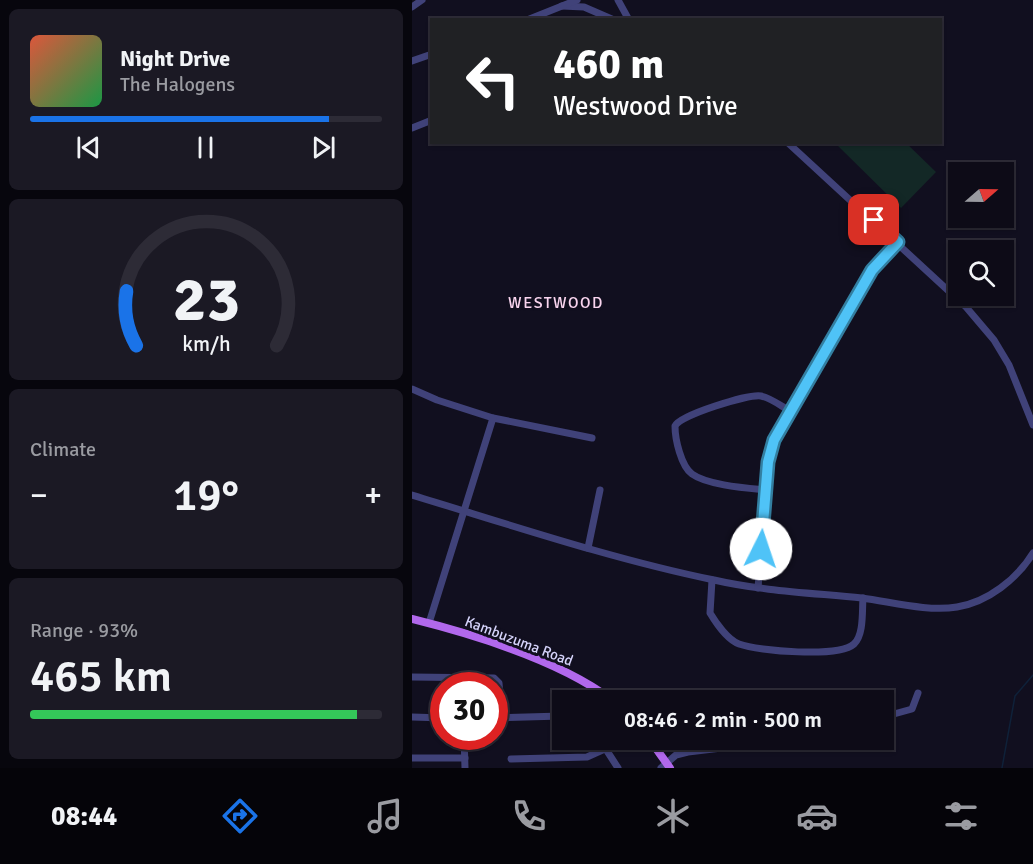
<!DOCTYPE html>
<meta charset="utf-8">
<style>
body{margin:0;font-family:Signika,sans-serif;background:#1b1924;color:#f1f3f6;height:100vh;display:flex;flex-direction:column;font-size:22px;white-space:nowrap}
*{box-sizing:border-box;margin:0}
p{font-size:20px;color:#9a9ba1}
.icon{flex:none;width:33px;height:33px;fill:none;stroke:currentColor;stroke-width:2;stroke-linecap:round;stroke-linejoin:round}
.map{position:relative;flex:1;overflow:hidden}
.drawer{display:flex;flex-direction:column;gap:9px;padding:9px;background:#07060d;width:412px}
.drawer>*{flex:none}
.banner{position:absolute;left:18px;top:18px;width:512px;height:126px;border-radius:0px;box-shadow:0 2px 4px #0004,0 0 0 2px #2d2b36;background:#202124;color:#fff;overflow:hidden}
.needle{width:39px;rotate:70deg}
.tools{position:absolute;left:536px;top:162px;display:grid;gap:12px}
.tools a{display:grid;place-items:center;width:66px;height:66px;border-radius:0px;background:#0d0b17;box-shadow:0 2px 4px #0004,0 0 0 2px #2d2b36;font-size:30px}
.speed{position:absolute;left:18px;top:672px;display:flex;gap:12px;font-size:30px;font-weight:700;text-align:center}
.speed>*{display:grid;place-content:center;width:78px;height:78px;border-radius:50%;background:#0d0b17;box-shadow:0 2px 4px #0004,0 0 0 2px #2d2b36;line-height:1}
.speed .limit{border:9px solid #d22;background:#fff;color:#111}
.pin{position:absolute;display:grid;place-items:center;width:51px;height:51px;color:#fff;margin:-26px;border-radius:12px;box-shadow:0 3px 9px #0006}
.me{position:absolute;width:66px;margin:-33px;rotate:4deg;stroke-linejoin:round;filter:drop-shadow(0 0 4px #0008)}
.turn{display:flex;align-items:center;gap:21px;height:126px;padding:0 24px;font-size:27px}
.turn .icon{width:78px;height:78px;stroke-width:2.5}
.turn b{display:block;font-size:42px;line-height:51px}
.big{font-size:45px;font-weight:600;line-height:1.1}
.drawer .tile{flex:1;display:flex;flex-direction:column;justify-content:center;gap:9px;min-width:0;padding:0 21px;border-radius:9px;background:#1b1924}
.drawer .dial{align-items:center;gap:0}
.dial svg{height:156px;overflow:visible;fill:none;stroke:#2d2b36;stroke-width:7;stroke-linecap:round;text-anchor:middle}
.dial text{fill:#f1f3f6;stroke:none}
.song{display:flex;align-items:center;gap:18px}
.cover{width:72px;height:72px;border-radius:9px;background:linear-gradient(135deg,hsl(10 70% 55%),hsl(140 70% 35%))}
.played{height:6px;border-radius:3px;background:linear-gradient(90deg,#1a73e8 85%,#2d2b36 85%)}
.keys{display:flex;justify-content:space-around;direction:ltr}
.heat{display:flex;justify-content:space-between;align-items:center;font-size:33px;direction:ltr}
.charge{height:9px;border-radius:4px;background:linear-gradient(90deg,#34c759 93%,#2d2b36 0)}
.trip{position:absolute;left:140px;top:690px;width:342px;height:60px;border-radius:0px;background:#0d0b17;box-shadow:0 2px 4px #0004,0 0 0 2px #2d2b36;font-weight:600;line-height:60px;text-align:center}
.dock{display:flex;height:96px;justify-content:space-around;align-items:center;background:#050409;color:#9a9ba1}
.dock .icon{width:42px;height:42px}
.dock .active{color:#1a73e8}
.dock b{font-size:27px;color:#f1f3f6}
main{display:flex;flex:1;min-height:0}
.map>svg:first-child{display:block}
</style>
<main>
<section class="drawer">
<div class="tile">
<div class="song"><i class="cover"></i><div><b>Night Drive</b><p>The Halogens</p></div></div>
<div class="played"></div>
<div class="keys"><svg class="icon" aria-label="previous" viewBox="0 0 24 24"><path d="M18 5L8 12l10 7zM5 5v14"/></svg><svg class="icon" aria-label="pause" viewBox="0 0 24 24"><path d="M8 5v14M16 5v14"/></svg><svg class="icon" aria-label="next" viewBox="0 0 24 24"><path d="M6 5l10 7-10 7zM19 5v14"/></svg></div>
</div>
<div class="tile dial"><svg viewBox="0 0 100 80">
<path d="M14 69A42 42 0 1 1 86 69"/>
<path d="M14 69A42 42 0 0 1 9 41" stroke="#1a73e8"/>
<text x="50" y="56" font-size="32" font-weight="700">23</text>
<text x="50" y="72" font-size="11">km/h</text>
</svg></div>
<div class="tile"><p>Climate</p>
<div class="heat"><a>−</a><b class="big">19°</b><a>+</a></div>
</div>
<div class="tile"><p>Range · 93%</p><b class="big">465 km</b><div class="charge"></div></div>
</section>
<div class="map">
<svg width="621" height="768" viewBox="0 0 621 768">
<rect width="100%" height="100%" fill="#110f1f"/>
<polygon fill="#132826" points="423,143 494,143 524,172 489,208"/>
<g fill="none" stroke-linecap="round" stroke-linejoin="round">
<polyline stroke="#0f2139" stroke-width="1.5" points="590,768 603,696 621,675"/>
<g stroke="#404279" stroke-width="7">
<polyline points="206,0 217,20"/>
<polyline points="150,6 172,7 202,20"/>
<polyline points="0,7 10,0"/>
<polyline points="115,20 165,0"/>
<polyline points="0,61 20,54"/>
<polyline points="0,128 20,120"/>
<polyline points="375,142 554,307 582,340 597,365 621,425"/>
<polyline points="0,389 25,400 81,418 180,438"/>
<path d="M 354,490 C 334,488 295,485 280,474 C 269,466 263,439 263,426 C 268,415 336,394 349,396 C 359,398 369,406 378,411"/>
<path d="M 0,495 C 99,525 200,559 302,580 C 350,591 401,593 450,598 C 480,602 516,612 545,607 C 576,602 605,579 621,553"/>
<polyline points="176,548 188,490"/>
<path d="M 300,580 L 298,613 C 304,623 316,640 327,644 C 347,651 426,658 442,644 C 452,635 450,611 451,598"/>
<polyline points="346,588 356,462 360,445 461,270 486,242"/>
<polyline points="17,623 81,418"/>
<polyline points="0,677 82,678 87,683 90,717"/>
<polyline points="0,717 32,718"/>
<polyline points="471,717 500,709 506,693"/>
<polyline points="82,718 150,716"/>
<polyline points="52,736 53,768"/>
<polyline points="188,740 206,768"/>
<polyline points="0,758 53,758"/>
<polyline points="99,759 175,757 195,748"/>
<polyline points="249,768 264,755 276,752 377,740"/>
</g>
<g stroke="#b168ec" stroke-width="8">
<path d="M 0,619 C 64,635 147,660 200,700"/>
<polyline points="238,740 258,768"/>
</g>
</g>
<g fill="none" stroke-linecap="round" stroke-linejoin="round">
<defs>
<polyline id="route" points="349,549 356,462 362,440 460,270 486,242 462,220"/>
</defs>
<use href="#route" stroke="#337fa1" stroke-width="15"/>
<use href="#route" stroke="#4fc3f7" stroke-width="10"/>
</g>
<g text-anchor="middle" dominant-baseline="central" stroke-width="6" stroke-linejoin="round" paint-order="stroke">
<g font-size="15" fill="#d5d3fa" stroke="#110f1f">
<text transform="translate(107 641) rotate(21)">Kambuzuma Road</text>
</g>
<g font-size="16" letter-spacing="1.5" fill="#fad5ef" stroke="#110f1f">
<text x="144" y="303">WESTWOOD</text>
</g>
</g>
</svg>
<div class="tools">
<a><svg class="needle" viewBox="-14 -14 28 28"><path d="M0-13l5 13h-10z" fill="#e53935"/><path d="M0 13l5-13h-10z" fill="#9a9ba1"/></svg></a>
<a><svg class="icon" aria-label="search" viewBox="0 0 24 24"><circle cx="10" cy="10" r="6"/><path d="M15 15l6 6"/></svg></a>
</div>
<div class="speed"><div class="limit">30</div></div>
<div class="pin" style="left:462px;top:220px;background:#d93025"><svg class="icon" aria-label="arrive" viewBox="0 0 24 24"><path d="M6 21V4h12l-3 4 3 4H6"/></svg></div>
<svg class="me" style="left:349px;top:549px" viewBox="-20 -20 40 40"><circle r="19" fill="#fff"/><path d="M0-13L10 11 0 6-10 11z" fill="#4fc3f7"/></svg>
<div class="trip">08:46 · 2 min · 500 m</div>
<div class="banner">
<div class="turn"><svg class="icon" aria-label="left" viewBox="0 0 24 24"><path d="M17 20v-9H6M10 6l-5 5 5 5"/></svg><div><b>460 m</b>Westwood Drive</div></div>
</div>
</div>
</main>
<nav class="dock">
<b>08:44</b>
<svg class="icon active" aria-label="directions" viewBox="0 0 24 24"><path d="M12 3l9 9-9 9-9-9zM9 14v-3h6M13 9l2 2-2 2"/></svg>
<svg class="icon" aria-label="music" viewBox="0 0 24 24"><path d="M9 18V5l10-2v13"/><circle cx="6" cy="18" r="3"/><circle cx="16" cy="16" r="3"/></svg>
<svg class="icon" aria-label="phone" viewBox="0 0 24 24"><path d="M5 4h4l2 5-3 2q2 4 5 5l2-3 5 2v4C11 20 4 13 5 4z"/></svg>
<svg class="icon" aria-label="climate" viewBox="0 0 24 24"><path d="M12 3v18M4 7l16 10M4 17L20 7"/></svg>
<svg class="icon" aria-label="car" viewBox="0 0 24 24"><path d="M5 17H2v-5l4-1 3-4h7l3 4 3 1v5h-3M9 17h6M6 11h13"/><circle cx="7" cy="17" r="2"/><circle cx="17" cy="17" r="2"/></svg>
<svg class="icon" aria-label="filters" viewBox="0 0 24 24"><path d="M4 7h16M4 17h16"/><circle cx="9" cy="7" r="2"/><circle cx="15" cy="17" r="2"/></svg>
</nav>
